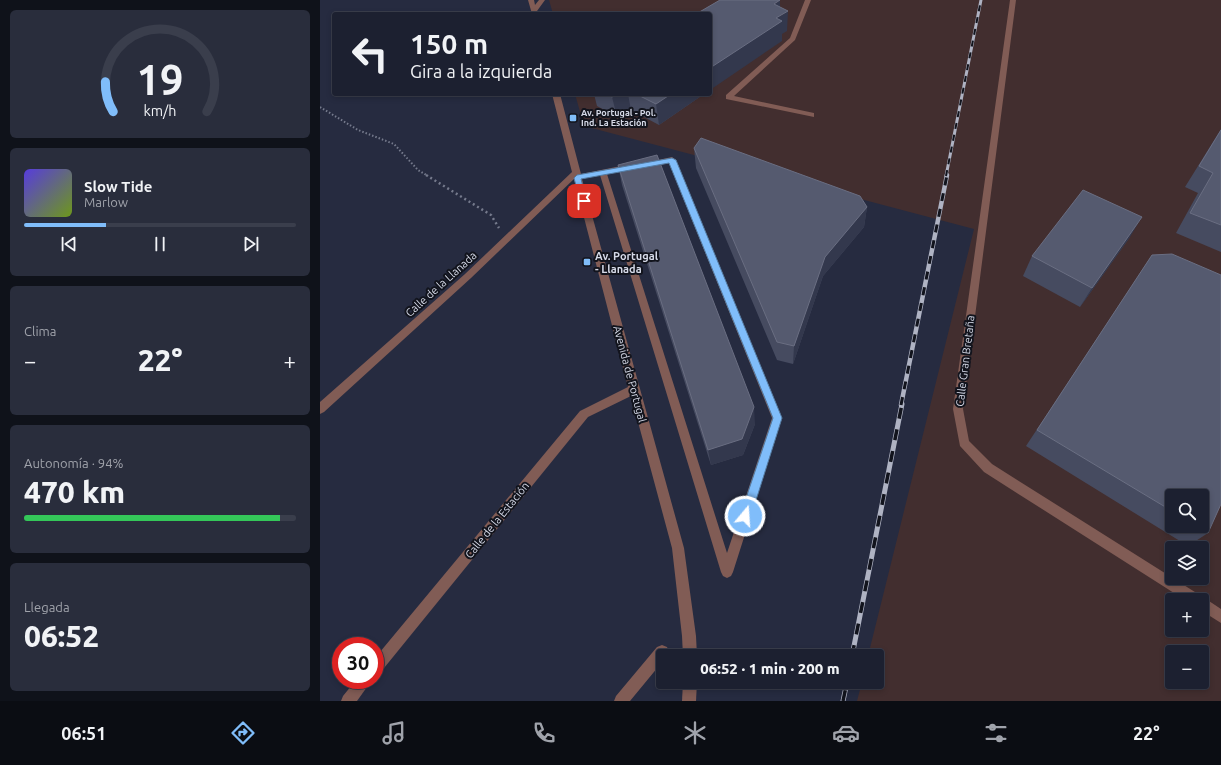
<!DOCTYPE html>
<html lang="es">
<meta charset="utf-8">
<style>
body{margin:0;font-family:Ubuntu,sans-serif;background:#292d3c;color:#f1f3f6;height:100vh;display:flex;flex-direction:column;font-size:15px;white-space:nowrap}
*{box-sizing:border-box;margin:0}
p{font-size:13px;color:#a0a3ab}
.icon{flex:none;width:22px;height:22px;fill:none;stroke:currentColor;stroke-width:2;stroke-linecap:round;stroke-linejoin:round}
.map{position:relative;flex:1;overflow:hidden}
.sheet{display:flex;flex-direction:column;gap:10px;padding:10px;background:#0f121a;width:320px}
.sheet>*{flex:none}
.top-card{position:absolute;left:12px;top:12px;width:380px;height:84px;border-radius:4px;box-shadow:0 2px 6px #0003,0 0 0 1px #3a3e4c;background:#1c2030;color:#f1f3f6;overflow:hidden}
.controls{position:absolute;left:845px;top:489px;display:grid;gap:8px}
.controls a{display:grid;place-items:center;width:44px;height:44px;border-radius:4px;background:#1c2030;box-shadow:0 2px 6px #0003,0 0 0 1px #3a3e4c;font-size:20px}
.speed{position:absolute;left:12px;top:637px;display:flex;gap:8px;font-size:20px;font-weight:700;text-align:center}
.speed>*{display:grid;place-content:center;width:52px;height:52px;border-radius:50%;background:#1c2030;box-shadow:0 2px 6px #0003,0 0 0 1px #3a3e4c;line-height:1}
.speed .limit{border:6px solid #d22;background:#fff;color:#111}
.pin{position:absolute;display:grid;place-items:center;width:34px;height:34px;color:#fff;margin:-17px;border-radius:8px;box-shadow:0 2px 6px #0006}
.me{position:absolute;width:44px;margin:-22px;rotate:18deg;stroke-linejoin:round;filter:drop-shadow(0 0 3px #0008)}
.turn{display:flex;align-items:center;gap:14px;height:84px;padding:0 12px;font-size:18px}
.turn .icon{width:52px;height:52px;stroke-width:2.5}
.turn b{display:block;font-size:28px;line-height:34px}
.big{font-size:30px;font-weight:800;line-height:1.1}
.sheet .widget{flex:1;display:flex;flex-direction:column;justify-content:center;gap:6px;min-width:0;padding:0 14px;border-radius:6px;background:#292d3c}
.sheet .dial{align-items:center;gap:0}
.dial svg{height:104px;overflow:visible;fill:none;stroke:#3a3e4c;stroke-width:7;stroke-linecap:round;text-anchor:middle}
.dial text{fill:#f1f3f6;stroke:none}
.song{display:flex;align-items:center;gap:12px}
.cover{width:48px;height:48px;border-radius:6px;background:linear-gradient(135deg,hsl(250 70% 55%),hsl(80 70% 35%))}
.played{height:4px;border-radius:2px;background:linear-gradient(90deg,#80bdfa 30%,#3a3e4c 30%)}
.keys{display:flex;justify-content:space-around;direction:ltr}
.heat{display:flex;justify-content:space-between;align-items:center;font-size:22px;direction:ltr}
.charge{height:6px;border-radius:3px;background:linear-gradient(90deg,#34c759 94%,#3a3e4c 0)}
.trip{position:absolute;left:336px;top:649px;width:228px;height:40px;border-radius:4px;background:#1c2030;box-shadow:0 2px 6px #0003,0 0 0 1px #3a3e4c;font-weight:800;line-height:40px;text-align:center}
.tab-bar{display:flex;height:64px;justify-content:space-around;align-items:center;background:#0b0d13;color:#a0a3ab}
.tab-bar .icon{width:28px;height:28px}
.tab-bar .selected{color:#80bdfa}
.tab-bar b{font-size:18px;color:#f1f3f6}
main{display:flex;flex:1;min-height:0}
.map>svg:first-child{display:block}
</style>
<main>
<section class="sheet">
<div class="widget dial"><svg viewBox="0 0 100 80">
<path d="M14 69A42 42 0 1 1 86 69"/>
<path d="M14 69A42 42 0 0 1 8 46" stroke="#80bdfa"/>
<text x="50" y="56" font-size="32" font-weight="700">19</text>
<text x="50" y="72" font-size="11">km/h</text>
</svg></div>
<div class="widget">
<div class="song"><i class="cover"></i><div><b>Slow Tide</b><p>Marlow</p></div></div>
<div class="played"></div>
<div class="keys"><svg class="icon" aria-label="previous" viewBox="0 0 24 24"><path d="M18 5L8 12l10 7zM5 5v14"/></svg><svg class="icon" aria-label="pause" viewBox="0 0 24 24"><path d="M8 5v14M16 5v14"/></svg><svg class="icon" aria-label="next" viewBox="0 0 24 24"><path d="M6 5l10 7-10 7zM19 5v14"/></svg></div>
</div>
<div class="widget"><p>Clima</p>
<div class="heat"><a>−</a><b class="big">22°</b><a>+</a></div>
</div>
<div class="widget"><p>Autonomía · 94%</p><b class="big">470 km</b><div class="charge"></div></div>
<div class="widget"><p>Llegada</p><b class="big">06:52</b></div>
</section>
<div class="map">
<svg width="901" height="701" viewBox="0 0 901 701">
<rect width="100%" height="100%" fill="#262b40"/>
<path fill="#422e2f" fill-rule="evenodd" d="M 229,0 L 901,0 L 901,701 L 537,701 L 542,682 L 557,682 L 557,656 L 548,656 L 654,229 L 264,126 L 255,94 L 390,94 L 390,14 L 233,14 ZM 852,496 L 882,496 L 882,526 L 852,526 ZM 852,548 L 882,548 L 882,578 L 852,578 ZM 852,600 L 882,600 L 882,630 L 852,630 ZM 852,652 L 882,652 L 882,682 L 852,682 Z"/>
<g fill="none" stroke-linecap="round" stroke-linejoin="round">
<polyline stroke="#757a8c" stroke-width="2" stroke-dasharray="1.5 2" stroke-linecap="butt" points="0,107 38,130 74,144 98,170 108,176"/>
<polyline stroke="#757a8c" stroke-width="2.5" stroke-dasharray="2 3" stroke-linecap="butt" points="106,175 171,215 179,228"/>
<g fill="#815c55" fill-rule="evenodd">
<polygon points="208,0 214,0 215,5 219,0 225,0 217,11 218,14 212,14"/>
<polygon points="485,0 491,0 475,40 414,96 494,113 494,117 406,99 406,95 470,38"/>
<polygon points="690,0 696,0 643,409 649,441 672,464 886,599 901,609 901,623 882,611 882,600 865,600 664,472 640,446 633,409"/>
<polygon points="232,94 240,94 261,174 311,164 315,167 311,170 287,174 407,553 452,418 349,163 327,168 323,165 324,163 352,157 356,160 462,418 413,572 411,576 407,578 403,576 401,572 280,175 262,179 364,548 376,636 377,656 363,656 362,636 352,548 311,396 268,417 60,673 55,675 55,658 260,411 308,387 254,179 151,278 4,412 0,414 0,402 145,274 252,172"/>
<polygon points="342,645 347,647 349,652 347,656 343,656 343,661 310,701 294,701 296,696 337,647"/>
<polygon points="36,680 52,680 37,701 21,701 23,696"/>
<polygon points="363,682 377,682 376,701 362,701"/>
</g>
<defs>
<polyline id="rail-far2" points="626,176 661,0"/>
<polyline id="rail-far1" points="581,405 627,175"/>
<g id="rail">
<polyline points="532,656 582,404"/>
<polyline points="523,701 527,682"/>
</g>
</defs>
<use href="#rail-far2" stroke="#afb3c3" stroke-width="3"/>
<use href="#rail-far1" stroke="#afb3c3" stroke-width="4.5"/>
<use href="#rail" stroke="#afb3c3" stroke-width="5"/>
<use href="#rail-far2" stroke="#12141d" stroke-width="2" stroke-dasharray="6" stroke-linecap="butt"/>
<use href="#rail-far1" stroke="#12141d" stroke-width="3" stroke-dasharray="8" stroke-linecap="butt"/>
<use href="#rail" stroke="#12141d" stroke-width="3.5" stroke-dasharray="11" stroke-linecap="butt"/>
</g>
<g fill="#464b60" fill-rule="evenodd">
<polygon points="274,94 384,94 339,125 311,110 297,117 277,106"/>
<polygon points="901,129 901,252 856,233 878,193 865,187"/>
<polygon points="374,148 547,207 544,227 503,276 473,364 457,360 376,168"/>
<polygon points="298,165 435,424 423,455 391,465 302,185"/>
<polygon points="810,237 760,307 703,276 712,256"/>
<path d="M 832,255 L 888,533 L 868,546 L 706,446 ZM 852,496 L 882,526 L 852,526 Z"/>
</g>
<g fill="#33384d">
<polygon points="460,0 460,16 468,11 467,31 462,34 462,41 390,90 390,68 454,4"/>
<polygon points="298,94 308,94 311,110 297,117 292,97"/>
<polygon points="351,94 384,94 339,125 336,104"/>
<polygon points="547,207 544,227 503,276 473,364 474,346 505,257"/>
<polygon points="822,217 810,237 760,307 772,288"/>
<polygon points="434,407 435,424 423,455 391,465 388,450"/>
</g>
<g fill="#555a6f" stroke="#6a6e82">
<polygon points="400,0 460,0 454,4 468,11 456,18 462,21 390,68 390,14 376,14"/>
<polygon points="287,94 298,94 292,97"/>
<polygon points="316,94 351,94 336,104"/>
<polygon points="901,130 901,225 870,213 893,173 879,166"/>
<polygon points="381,138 540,196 547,207 505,257 474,346 457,342 374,148"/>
<polygon points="337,155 434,407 422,439 388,450 298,165"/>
<polygon points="763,190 822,217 772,288 712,256"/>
<polygon points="852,254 901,275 901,504 888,533 876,526 882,526 882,496 852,496 852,511 717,430 832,255"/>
</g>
<polygon fill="#80bdfa" stroke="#537ba2" points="352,158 356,160 462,418 431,516 429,519 425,521 422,519 420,516 453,418 349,163 261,179 267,201 264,204 260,201 254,178 257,175"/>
<g fill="#80bdfa" stroke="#12141d" stroke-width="1.5">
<rect x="249" y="114" width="8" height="8" rx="2"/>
<rect x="263" y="258" width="8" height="8" rx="2"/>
</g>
<g text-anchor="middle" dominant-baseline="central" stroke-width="4" stroke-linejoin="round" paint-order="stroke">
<g font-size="9" font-weight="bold" fill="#d6dae8" stroke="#12141d" text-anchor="start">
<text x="261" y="113">Av. Portugal - Pol.<tspan x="261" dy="10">Ind. La Estación</tspan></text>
</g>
<g font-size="11" font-weight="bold" fill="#d6dae8" stroke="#12141d" text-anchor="start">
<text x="275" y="256">Av. Portugal<tspan x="275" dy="13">- Llanada</tspan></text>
</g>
<g font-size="11" fill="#d6dae8" stroke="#12141d">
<text transform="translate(121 284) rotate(-42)">Calle de la Llanada</text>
<text transform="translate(645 361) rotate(-83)">Calle Gran Bretaña</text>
<text transform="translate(310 374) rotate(75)">Avenida de Portugal</text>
<text transform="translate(177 520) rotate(-51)">Calle de la Estación</text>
</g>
</g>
</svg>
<div class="controls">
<a><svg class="icon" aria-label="search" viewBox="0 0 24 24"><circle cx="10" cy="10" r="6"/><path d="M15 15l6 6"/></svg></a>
<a><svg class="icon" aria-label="layers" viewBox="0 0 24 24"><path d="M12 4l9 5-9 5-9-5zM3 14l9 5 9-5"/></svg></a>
<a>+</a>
<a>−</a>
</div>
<div class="speed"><div class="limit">30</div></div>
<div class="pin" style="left:264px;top:201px;background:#d93025"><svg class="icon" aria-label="arrive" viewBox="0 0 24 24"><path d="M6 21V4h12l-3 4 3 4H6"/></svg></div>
<svg class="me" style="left:425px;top:516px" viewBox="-20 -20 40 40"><circle r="17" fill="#80bdfa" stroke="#fff" stroke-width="3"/><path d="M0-11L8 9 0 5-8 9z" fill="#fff"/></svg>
<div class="trip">06:52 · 1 min · 200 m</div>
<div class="top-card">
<div class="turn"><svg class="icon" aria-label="left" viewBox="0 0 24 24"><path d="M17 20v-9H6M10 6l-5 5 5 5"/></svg><div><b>150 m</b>Gira a la izquierda</div></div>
</div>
</div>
</main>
<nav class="tab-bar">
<b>06:51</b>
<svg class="icon selected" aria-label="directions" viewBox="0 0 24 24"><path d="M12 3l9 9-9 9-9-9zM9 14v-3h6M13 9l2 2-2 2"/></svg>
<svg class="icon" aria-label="music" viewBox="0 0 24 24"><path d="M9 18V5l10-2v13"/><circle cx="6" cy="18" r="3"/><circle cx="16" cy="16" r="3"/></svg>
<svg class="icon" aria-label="phone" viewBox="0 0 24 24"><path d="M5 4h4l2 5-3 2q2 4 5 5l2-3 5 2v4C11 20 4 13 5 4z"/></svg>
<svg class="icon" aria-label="climate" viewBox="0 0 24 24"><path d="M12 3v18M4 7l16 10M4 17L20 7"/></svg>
<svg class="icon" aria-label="car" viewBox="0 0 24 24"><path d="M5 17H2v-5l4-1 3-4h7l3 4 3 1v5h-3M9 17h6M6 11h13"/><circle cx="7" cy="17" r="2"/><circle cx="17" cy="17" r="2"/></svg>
<svg class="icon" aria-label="filters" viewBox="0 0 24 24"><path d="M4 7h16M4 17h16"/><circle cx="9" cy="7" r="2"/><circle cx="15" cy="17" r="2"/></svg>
<b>22°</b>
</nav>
